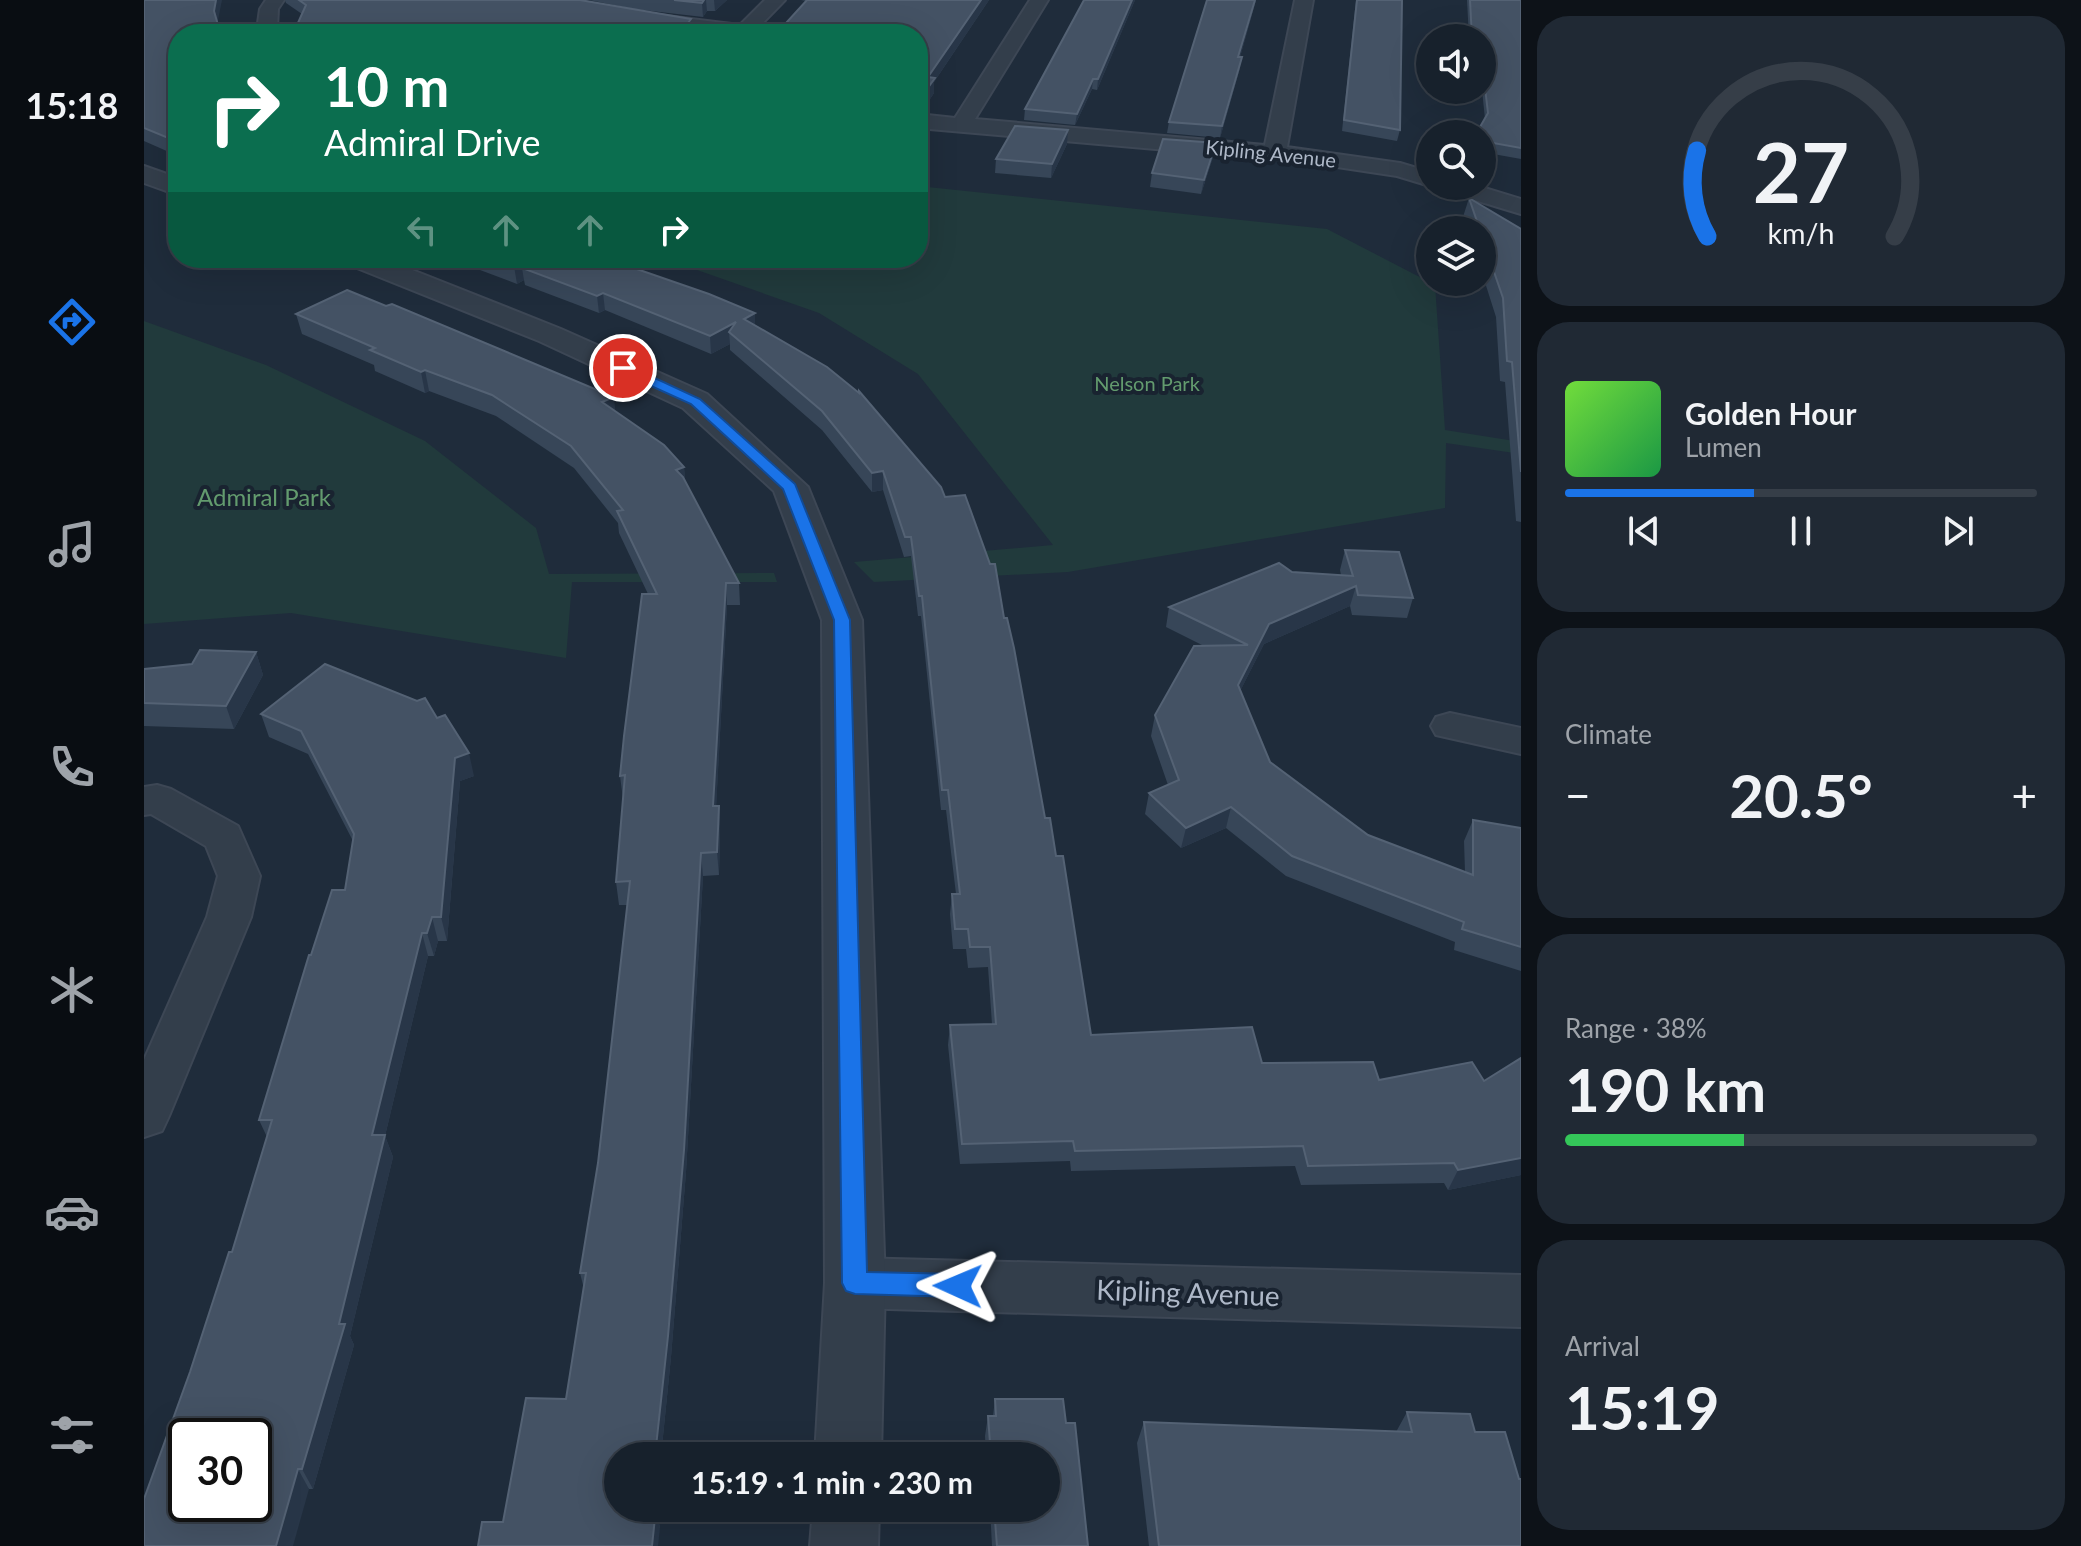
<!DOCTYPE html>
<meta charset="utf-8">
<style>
body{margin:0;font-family:Lato,sans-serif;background:#202934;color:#f1f3f6;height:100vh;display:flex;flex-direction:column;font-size:30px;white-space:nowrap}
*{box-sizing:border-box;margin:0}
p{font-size:26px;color:#9ea3a9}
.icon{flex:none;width:44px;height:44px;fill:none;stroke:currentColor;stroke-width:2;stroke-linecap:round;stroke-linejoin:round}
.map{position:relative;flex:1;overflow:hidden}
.drawer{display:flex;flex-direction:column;gap:16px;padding:16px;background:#0d1218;width:560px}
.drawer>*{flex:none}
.hud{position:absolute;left:24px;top:24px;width:760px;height:244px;border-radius:32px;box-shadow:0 8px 32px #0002,0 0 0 2px #363e48;background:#0b6e4f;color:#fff;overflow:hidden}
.controls{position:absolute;left:1272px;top:24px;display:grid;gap:16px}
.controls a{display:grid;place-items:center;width:80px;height:80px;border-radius:50%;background:#17212c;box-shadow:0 8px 32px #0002,0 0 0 2px #363e48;font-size:40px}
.speed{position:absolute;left:24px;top:1418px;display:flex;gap:16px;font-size:40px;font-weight:700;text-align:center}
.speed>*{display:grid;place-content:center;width:104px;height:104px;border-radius:50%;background:#17212c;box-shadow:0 8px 32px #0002,0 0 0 2px #363e48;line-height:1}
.speed .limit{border:4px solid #111;border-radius:12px;background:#fff;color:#111}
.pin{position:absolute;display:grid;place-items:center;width:68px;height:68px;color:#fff;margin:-34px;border:4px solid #fff;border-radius:50%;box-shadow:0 2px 8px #0007}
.me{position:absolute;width:88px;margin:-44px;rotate:271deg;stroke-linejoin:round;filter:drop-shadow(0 0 6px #0008)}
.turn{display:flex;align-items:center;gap:28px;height:168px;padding:0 24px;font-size:36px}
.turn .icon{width:104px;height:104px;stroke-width:2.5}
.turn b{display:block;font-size:56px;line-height:68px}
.lanes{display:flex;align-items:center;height:76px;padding:0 24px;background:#0003;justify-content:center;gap:40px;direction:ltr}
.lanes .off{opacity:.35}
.big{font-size:60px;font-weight:700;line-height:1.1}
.drawer .tile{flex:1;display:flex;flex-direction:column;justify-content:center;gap:12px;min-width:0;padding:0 28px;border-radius:32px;background:#202934}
.drawer .dial{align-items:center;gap:0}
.dial svg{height:208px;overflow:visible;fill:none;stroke:#363e48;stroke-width:7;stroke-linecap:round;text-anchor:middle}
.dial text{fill:#f1f3f6;stroke:none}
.song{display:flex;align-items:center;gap:24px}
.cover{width:96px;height:96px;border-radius:12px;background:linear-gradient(135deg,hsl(100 70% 55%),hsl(140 70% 35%))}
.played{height:8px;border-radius:4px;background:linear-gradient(90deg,#1a73e8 40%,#363e48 40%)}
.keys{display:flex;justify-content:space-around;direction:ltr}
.heat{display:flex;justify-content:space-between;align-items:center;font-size:44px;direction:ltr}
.charge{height:12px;border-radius:6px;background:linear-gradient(90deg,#34c759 38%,#363e48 0)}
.trip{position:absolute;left:460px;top:1442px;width:456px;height:80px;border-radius:40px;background:#17212c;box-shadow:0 8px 32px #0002,0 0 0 2px #363e48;font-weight:700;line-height:80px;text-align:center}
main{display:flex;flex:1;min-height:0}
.tab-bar{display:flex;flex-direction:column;width:144px;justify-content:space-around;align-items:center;background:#090d12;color:#9ea3a9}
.tab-bar .icon{width:56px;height:56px}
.tab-bar .active{color:#1a73e8}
.tab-bar b{font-size:36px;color:#f1f3f6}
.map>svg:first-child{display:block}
</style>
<main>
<nav class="tab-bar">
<b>15:18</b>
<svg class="icon active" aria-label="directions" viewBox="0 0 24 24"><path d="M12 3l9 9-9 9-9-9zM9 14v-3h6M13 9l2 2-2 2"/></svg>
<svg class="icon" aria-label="music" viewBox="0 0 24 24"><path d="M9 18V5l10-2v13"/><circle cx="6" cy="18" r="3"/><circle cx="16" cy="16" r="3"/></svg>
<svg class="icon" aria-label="phone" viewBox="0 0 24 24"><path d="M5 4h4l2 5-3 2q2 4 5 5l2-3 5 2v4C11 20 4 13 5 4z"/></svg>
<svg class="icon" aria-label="climate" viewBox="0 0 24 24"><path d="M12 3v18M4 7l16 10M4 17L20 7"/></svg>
<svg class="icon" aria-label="car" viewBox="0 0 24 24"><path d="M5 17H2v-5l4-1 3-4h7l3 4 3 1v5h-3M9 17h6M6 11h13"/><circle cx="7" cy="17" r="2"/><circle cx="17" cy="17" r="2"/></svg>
<svg class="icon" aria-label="filters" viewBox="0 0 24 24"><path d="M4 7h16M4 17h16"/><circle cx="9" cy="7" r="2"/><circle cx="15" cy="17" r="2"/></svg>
</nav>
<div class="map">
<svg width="1377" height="1546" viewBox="0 0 1377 1546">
<rect width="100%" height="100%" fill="#1f2c3b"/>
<g fill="#213a3c">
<polygon points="774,186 1183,229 1291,285 1301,430 1377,442 1377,454 1302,443 1301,508 924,572 730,582 710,562 909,545 774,374 675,313 519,258 774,258"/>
<polygon points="0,321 122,365 281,441 392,528 405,574 630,573 633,582 428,582 422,658 147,613 0,624"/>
</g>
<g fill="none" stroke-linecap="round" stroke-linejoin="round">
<defs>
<g id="minor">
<polygon points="122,0 140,0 134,9 133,28 139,34 116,34 113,30 116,9"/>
<path d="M 395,0 L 430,0 L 490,12 L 596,25 L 621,0 L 641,0 L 608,34 C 539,34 471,20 404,5 Z"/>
<polygon points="886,0 904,0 831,119 1121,145 1151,0 1169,0 1143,147 1256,163 1286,172 1286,186 1253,176 1160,162 774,128 774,114 811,118"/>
<polygon points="1297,186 1334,186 1377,199 1377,214 1301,191"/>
<polygon points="1306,713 1377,728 1377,754 1292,735 1287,726 1292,717"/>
<polygon points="13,785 27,789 94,826 116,876 107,917 25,1116 18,1131 0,1137 0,1060 63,917 74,876 62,846 7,814 0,815 0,787"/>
<polygon points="711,1258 1377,1275 1377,1327 711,1308 692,1301 684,1283 692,1265"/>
</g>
<g id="tertiary">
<polygon points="0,166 34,178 34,195 0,183"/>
<polygon points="199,258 238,258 417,329 563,394 664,487 718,620 741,1283 737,1456 671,1456 681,1283 678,620 630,491 539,408 395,341 203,264"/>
<polygon points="669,1508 735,1508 734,1546 666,1546"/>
</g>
</defs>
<use href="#minor" stroke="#3d4755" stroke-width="4"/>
<use href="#tertiary" stroke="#3d4755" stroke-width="4"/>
<use href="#minor" fill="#333e4b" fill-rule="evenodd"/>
<use href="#tertiary" fill="#333e4b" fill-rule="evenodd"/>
</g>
<g fill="#374658">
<polygon points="0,0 34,34 34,156 0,141"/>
<polygon points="141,0 436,0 548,34 158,14 142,3"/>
<polygon points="445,0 583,0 571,11 563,11 559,17 490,9"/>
<polygon points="657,0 845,0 790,82 790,93 778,111 774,112 774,34 662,1"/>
<polygon points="940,0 991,0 953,90 948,89 931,125 880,120 881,109"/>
<polygon points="1112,0 1096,57 1096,68 1076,138 1023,133 1025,122"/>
<polygon points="1212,0 1258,0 1256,130 1253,141 1198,131"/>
<polygon points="1323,0 1377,0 1377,159 1338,152 1338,134 1341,119 1338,90 1338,38 1325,38"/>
<polygon points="1072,143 1069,157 1057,194 1006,187 1008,173"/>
<polygon points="923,144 907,178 851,173 852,159"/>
<polygon points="1325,198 1377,229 1377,522 1372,521 1361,382 1356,381 1352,317 1338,273 1338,230 1324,230 1319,217"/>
<polygon points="304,258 461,258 611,313 611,325 801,497 860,618 901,818 912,856 947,1035 1118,1063 1235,1080 1340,1081 1377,1058 1377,1175 1304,1190 1300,1183 1157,1185 1151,1166 927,1171 926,1161 816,1164 804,1045 806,1025 848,1024 844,967 824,968 822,949 809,949 806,914 808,894 812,894 802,810 797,810 777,616 774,616 767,556 760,557 739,490 728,492 678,430 586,350 586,344 567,354 461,310 455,313 381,285 380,280 373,284"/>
<polygon points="152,314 471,412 540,467 541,482 595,583 596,605 583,605 572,806 575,806 576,829 575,875 559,876 542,1172 527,1357 517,1456 474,1456 474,1508 512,1508 516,1528 359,1522 422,1399 440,1289 436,1273 454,1163 483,905 475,905 472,882 479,799 476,776 504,594 475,533 474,523 430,468 352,416 285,391 281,393 231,371 230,365 158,334"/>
<polygon points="1201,550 1269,598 1263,618 1208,615 1206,606 1120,644 1096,691 1126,762 1224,835 1321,872 1320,841 1329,820 1377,828 1377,971 1310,950 1311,942 1142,876 1082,828 1037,848 1001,814 1005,793 1024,785 1007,736 1011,715 1060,646 1022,627 1025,607 1148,572 1197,575 1196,570"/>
<polygon points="112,652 119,675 90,729 0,726 0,669 48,664"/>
<polygon points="117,714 330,776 316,781 303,941 294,941 290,956 284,956 241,1136 249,1157 206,1336 210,1345 169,1489 165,1489 46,1372 88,1252 123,1137 115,1120 167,955 201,890 209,841 164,754 125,737"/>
<polygon points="851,1399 922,1423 944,1546 848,1546 846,1508 902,1508 902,1456 842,1456 841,1436 844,1416 849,1416"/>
<polygon points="1263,1412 1331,1432 1377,1546 1005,1546 993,1443 1000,1422 1252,1432"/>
</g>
<g fill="#283648">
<polygon points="72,0 78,0 73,25 70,11"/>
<polygon points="560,0 562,0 563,11 559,17 558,3"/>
<polygon points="570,0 583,0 571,11"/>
<polygon points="837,0 845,0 790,82 790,93 778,111 778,96 784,77"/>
<polygon points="988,0 991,0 953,90 954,79"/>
<polygon points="1111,0 1112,0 1093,68 1094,57"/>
<polygon points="547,19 548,34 536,34"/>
<polygon points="1098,57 1096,68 1076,138 1078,126"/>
<polygon points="949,79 948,89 931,125 933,114"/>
<polygon points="924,130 923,144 907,178 908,164"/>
<polygon points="1072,143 1069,157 1057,194 1060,180"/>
<polygon points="387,258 392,258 378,268 380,280 373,284 370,266"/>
<polygon points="459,293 461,310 455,313 453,296"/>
<polygon points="611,313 611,331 600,319"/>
<polygon points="592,322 585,332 586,344 567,354 566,336"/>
<polygon points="281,370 285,391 281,393 277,372"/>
<polygon points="470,397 472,418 458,402"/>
<polygon points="540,467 542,489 532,470"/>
<polygon points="739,471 739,490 728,492 728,473"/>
<polygon points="582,583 583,605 571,829 569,806"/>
<polygon points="1212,586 1206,606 1120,644 1089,705 1094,685 1125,624"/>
<polygon points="112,652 119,675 90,729 82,706"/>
<polygon points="325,753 330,776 316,781 303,941 297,917 311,758"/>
<polygon points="575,806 576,829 575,875 573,852"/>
<polygon points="1087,807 1082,828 1037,848 1042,828"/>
<polygon points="557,853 559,876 542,1172 527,1357 517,1456 511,1456"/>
<polygon points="288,917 294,941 290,956 283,933"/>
<polygon points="278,933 284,956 241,1136 249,1157 206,1336 210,1345 169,1489 158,1469 195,1324 228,1135"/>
<polygon points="1377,1158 1377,1175 1304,1190 1314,1170"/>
<polygon points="154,1469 165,1489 149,1546 132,1546"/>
<polygon points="512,1508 516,1528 514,1546 508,1546"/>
</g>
<g fill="#445264" stroke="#546274" stroke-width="2" fill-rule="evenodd">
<polygon points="0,0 72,0 70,11 76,32 78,34 34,34 34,142 0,128"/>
<polygon points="155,0 436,0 547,19 536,34 149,34 162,5"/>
<polygon points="530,0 560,0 558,3"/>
<polygon points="663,0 837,0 784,77 791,78 778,96 774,96 774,34 632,34"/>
<polygon points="940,0 988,0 954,79 949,79 933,114 881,109"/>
<polygon points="1063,0 1111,0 1094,57 1098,57 1078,126 1025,122"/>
<polygon points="1213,0 1258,0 1256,130 1200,120"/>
<polygon points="1326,0 1377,0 1377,148 1338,141 1338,134 1332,134 1344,113 1339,71 1338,71 1338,38 1328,38"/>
<polygon points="871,126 924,130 908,164 852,159"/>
<polygon points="1019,139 1072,143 1060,180 1008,173"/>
<polygon points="1325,198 1377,229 1377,472 1368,362 1363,361 1359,298 1338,237 1338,230 1336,230"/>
<polygon points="348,258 387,258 370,266"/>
<polygon points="389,258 461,258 565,294 611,313 600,319 683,367 715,393 715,391 797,487 801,497 821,495 846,564 851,564 860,618 863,618 870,648 901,818 906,818 912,856 919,856 947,1035 1108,1027 1118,1063 1229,1062 1235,1080 1328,1062 1340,1081 1377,1058 1377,1158 1314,1170 1310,1163 1164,1166 1159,1146 931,1151 929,1141 818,1144 806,1025 852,1024 846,947 826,947 824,929 811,929 808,894 816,894 804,790 798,790 778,596 775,596 767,537 761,537 739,471 728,473 678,411 585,332 592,322 566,336 459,293 453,296 378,268"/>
<polygon points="203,290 242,306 248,304 470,397 458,402 520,445 540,467 532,470 539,477 595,583 582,583 569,806 575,806 573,852 557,853 540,1150 524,1336 511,1456 474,1456 474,1508 512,1508 508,1546 334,1546 338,1522 359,1522 382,1398 422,1399 442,1273 436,1273 454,1163 486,881 472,882 481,775 476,776 480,736 498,594 513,594 473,511 479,510 427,446 348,395 281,370 277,372 226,350 231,348 152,314"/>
<polygon points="1201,550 1255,552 1269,598 1214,595 1212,586 1125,624 1094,685 1126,762 1224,835 1329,875 1329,820 1377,828 1377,947 1318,929 1320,922 1148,856 1087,807 1042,828 1005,793 1035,780 1011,715 1050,646 1104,645 1025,607 1135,563 1148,572 1209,576"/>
<polygon points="56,650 112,652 82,706 0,703 0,669 48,664"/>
<path d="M 181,664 L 273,701 L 281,698 L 293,718 L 301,715 L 325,753 L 311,758 L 297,917 L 288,917 L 283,933 L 278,933 L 228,1135 L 241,1135 L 195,1324 L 201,1324 L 158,1469 L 154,1469 L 132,1546 L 0,1546 L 0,1499 L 46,1372 L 85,1252 L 88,1252 L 128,1120 L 115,1120 L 165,955 L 167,955 L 188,890 L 201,890 L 210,834 L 157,731 L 117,714 ZM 42,1436 L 110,1436 L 110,1504 L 42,1504 Z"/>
<polygon points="851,1399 919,1399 922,1423 931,1423 944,1546 853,1546 850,1508 902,1508 902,1456 847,1456 844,1416 852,1416"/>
<polygon points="1263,1412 1326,1414 1331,1432 1361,1432 1375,1479 1377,1479 1377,1546 1015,1546 1000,1422 1268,1432"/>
</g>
<polygon fill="#1a73e8" stroke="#114b97" stroke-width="2" points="474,365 483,365 556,399 651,484 706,620 723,1272 814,1274 823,1278 827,1286 823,1294 814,1297 711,1294 702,1291 698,1283 690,620 639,489 547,404 474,371"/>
<g text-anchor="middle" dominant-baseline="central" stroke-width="8" stroke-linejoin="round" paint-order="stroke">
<g font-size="20" fill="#aeb8c8" stroke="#192330">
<text transform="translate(1127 153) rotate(6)">Kipling Avenue</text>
</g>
<g font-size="20" fill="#639b6e" stroke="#192330">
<text x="1003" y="383">Nelson Park</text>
</g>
<g font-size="24" fill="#639b6e" stroke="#192330">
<text x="120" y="496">Admiral Park</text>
</g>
<g font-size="28" fill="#aeb8c8" stroke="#192330">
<text transform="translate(1044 1292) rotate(2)">Kipling Avenue</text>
</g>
</g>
</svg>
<div class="controls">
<a><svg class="icon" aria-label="sound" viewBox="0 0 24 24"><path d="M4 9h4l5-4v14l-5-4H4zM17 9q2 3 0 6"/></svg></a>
<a><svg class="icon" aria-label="search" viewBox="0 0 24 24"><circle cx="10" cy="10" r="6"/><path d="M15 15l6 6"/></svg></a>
<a><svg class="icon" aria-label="layers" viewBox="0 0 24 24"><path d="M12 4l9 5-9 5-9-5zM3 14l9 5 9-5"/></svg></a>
</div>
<div class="speed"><div class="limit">30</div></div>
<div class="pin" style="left:479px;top:368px;background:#d93025"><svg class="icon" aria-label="arrive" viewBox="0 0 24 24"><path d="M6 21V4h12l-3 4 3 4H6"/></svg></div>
<svg class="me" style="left:814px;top:1286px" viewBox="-20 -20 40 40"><path d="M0-17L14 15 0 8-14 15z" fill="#1a73e8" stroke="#fff" stroke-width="4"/></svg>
<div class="trip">15:19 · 1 min · 230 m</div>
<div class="hud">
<div class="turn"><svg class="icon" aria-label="right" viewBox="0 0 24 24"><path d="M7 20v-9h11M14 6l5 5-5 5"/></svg><div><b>10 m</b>Admiral Drive</div></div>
<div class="lanes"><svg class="icon off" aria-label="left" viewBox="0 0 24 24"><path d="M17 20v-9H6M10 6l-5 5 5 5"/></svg><svg class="icon off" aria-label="ahead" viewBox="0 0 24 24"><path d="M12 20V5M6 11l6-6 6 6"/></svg><svg class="icon off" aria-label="ahead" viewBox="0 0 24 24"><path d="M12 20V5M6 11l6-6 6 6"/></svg><svg class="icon" aria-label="right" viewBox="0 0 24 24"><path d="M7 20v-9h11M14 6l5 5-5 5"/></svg></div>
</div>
</div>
<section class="drawer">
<div class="tile dial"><svg viewBox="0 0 100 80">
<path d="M14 69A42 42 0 1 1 86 69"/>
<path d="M14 69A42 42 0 0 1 10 36" stroke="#1a73e8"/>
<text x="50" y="56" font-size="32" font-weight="700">27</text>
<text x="50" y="72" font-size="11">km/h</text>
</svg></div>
<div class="tile">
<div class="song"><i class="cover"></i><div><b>Golden Hour</b><p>Lumen</p></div></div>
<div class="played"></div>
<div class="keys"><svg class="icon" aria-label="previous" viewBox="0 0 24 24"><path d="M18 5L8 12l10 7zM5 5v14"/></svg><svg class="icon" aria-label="pause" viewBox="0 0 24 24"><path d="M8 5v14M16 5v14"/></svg><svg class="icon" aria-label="next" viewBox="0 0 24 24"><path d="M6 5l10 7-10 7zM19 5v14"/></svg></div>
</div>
<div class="tile"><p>Climate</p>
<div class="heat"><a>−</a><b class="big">20.5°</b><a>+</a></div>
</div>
<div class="tile"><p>Range · 38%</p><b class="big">190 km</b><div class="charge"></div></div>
<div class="tile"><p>Arrival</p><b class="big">15:19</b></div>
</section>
</main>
